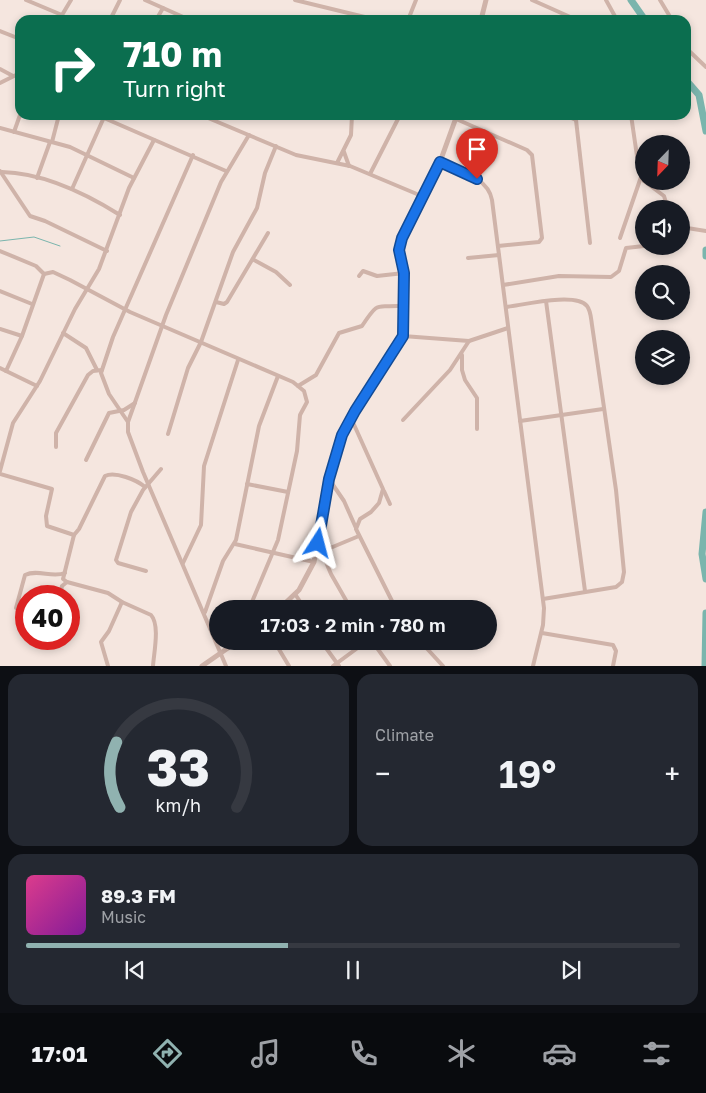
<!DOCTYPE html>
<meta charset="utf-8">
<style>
body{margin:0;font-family:"Golos Text",sans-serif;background:#242831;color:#f1f3f6;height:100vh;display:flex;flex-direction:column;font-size:19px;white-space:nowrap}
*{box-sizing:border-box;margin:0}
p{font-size:16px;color:#9ea1a6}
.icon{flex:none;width:28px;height:28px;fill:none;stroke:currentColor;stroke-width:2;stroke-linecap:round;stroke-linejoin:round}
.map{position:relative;height:666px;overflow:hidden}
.panel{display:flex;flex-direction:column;gap:8px;padding:8px;background:#0d0f14;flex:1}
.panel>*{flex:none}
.hud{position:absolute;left:15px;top:15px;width:676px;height:105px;border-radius:15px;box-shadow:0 2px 8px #0003;background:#0b6e4f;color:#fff;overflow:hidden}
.needle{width:32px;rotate:203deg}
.controls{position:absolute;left:635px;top:135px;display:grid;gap:10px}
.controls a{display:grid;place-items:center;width:55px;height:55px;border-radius:50%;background:#171b24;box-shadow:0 2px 8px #0003;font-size:25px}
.speed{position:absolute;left:15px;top:585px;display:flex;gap:10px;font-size:25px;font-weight:700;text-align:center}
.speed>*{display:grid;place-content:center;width:65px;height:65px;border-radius:50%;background:#171b24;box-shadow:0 2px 8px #0003;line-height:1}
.speed .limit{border:8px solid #d22;background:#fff;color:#111}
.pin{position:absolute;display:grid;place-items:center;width:42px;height:42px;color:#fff;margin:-51px -21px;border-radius:50% 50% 50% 0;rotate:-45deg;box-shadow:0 0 5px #0007}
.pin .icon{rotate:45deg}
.me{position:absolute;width:55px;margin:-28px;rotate:9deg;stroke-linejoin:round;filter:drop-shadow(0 0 4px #0008)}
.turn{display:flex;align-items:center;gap:18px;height:105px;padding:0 25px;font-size:22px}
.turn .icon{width:65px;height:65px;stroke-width:2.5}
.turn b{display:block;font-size:35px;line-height:42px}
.big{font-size:38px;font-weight:600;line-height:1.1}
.panel .card{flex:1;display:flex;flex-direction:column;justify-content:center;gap:8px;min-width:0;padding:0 18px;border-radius:15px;background:#242831}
.panel .dial{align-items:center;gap:0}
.dial svg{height:130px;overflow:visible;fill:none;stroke:#363941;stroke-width:7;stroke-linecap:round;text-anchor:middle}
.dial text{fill:#f1f3f6;stroke:none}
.song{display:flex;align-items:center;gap:15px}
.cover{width:60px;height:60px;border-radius:8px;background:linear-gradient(135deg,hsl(330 70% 55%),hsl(290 70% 35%))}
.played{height:5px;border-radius:2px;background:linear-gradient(90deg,#90b2b0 40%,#363941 40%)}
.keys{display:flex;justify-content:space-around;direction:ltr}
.heat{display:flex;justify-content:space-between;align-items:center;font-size:28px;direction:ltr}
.panel .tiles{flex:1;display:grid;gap:8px;grid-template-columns:1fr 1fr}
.card:last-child{grid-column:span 2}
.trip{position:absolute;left:209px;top:600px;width:288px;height:50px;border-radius:25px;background:#171b24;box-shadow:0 2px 8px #0003;font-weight:600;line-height:50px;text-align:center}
.menu{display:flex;height:80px;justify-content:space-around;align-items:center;background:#090b0e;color:#9ea1a6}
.menu .icon{width:35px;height:35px}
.menu .selected{color:#90b2b0}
.menu b{font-size:22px;color:#f1f3f6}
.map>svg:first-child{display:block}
</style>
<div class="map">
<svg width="706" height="666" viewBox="0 0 706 666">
<rect width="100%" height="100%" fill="#f5e6df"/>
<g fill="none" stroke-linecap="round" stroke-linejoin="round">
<polyline stroke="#7ab5ad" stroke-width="1" points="0,241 34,237 60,246"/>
<g stroke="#7ab5ad" stroke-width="7">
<polyline points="631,0 645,20"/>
<polyline points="686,80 699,95 706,131"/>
<polyline points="706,250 706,256"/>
<polyline points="706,512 702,554 706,579"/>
<polyline points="705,666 706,613"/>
</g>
<g stroke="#cfb3a9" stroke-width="4">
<polyline points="26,0 62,15"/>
<polyline points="145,0 190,20"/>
<polyline points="295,0 377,20"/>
<polyline points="532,0 577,20"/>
<polyline points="606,0 617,20"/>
<polyline points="660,0 672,20"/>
<polyline points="59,20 71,0"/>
<polyline points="110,20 120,0"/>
<polyline points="156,20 163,8"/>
<polyline points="408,20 416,0"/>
<polyline points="0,31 20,39"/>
<polyline points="686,48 706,67"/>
<polyline points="0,69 13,76"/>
<polyline points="0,83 20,73"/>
<polyline points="201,115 296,155 350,166 424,197"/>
<polyline points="447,115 527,150 532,155 542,238 539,242 498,246"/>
<polyline points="564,115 576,120 578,115"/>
<polyline points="631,115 637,156 644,181"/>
<polyline points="104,118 226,171"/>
<polyline points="576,120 590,243"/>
<polyline points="0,128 70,147 134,178"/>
<polyline points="14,132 20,115"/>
<polyline points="52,142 59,115"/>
<polyline points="344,152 349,166"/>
<polyline points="193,155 113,337 101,373 109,394 128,422 128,432 143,472 226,666"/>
<path d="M 440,162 C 459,171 488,177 492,200 L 544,608 L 543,625 L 533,666"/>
<polyline points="337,163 351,135 352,115"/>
<polyline points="0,171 30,216 45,221 107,251"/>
<path d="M 2,172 C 44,173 85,193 120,215"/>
<polyline points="370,174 400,115"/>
<polyline points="37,178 50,142"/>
<polyline points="644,181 664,196 668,209"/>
<polyline points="72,189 105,115"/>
<polyline points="681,227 706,231"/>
<polyline points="620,238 641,177"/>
<polyline points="645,246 668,251 671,246"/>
<polyline points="0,251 36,266 44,274 22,336 6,371"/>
<polyline points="468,258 499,255"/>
<polyline points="254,260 276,272 290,285"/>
<polyline points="44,274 53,272 70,280 130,312 293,382 304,391 307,402 300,415 297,451 278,540 249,609"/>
<polyline points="359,276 363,271 377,276 404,273"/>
<polyline points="503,285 559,276 611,277 619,271 626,248 644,246"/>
<polyline points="0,291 32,304"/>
<polyline points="546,301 585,591"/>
<polyline points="216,302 224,304 227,302 268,233"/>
<path d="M 506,307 C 523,305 576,292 587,306 C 591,311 591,319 592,325 L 616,490 L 624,572 L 622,582 L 616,587 L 543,599"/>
<polyline points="0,329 22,336"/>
<polyline points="63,333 86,348 97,370"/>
<polyline points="403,336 469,341 508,328"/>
<polyline points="462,355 462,370 465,380 477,398 477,429"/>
<polyline points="0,368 37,386"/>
<path d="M 298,386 L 316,375 L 339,333 L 362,326 C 381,297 376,310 405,305"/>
<polyline points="351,418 383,489 379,503 371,512 360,519 356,529 396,609"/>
<polyline points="403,420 450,370 469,341"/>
<polyline points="520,421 603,409"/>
<polyline points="128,422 166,315 221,182 249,135"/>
<polyline points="168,434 188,368 201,342 233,252 257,208 265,173 276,146"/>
<polyline points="56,447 56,433 88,375 93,371 102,370"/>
<polyline points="86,460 109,413 124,410 135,403"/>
<polyline points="0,471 13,423 40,381 75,309 99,269 129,188 154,140"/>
<polyline points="0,474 52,489 46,516 47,526 74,535"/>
<polyline points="329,479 344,501 356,528"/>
<polyline points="247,484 288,492"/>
<path d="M 145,487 C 137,480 115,471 105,476 L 79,529 L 74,535 L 63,579 L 67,582 L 108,593 L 122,602 L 151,615 C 160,625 154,652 153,666"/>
<polyline points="384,491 390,504"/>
<polyline points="318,543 331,574 351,609"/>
<polyline points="235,544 314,562"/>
<polyline points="323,551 359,536"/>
<polyline points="183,563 201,525 204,466 238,360"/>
<polyline points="146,571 118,563 116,560 131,512 143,490 161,469"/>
<polyline points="295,594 305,609"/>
<polyline points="60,596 62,586 67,582"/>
<path d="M 16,608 L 25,575 C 38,569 52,578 65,573"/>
<polyline points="205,612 223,561 236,540 259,426 278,376"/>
<polyline points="542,633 613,645 616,651 613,666"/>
<polyline points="274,641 289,666"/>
<polyline points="321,641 339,666"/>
<polyline points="372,641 390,666"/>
<polyline points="420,641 443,666"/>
<polyline points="108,666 101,642 109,631 122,602"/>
<polyline points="333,666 367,641"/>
</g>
<g stroke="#cfb3a9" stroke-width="5">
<polyline points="481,20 486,0"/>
<polyline points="279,609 299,590 314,562 329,479 342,435 355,411 403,336 405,305 400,246 440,162 457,115"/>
<polyline points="202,666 238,641"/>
</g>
</g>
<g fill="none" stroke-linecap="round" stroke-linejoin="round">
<defs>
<polyline id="route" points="318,543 329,479 342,435 355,411 403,336 404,273 399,250 402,238 440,162 477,179"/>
</defs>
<use href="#route" stroke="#114b97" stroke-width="12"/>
<use href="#route" stroke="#1a73e8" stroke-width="9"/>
</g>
</svg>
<div class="controls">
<a><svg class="needle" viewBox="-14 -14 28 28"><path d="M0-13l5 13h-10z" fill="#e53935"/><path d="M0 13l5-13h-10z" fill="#9ea1a6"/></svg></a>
<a><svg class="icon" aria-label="sound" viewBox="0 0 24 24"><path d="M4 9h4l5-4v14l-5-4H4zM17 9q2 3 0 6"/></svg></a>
<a><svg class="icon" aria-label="search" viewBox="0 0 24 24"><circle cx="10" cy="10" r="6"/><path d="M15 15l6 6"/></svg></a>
<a><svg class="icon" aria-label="layers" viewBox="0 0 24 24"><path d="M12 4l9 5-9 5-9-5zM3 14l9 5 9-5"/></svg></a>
</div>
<div class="speed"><div class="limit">40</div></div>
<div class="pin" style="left:477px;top:179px;background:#d93025"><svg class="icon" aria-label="arrive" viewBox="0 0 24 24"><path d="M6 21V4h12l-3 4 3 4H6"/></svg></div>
<svg class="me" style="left:318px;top:543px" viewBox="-20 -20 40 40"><path d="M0-17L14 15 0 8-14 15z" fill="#1a73e8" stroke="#fff" stroke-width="4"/></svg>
<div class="trip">17:03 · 2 min · 780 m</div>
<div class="hud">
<div class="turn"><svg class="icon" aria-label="right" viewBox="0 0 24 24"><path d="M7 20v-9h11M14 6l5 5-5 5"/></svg><div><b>710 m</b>Turn right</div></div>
</div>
</div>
<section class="panel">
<div class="tiles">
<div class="card dial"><svg viewBox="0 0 100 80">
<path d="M14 69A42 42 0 1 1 86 69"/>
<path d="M14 69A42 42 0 0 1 12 29" stroke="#90b2b0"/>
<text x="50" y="56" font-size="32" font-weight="700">33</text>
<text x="50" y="72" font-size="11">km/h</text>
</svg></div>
<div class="card"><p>Climate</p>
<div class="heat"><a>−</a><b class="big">19°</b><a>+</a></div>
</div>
<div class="card">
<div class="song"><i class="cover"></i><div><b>89.3 FM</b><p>Music</p></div></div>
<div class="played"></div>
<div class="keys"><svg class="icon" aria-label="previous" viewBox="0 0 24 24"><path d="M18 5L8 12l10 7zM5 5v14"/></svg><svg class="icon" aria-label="pause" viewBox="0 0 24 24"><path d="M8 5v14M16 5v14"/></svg><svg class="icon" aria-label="next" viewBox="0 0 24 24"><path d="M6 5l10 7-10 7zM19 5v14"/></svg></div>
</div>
</div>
</section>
<nav class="menu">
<b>17:01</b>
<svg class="icon selected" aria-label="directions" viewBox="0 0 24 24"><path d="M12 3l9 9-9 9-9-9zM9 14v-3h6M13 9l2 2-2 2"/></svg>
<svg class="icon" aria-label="music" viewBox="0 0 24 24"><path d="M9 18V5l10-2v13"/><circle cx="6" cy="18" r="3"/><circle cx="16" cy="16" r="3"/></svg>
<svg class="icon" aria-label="phone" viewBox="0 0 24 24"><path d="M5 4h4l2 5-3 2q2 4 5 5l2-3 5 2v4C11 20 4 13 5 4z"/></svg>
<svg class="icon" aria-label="climate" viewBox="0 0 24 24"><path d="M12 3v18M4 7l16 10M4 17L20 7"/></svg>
<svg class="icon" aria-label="car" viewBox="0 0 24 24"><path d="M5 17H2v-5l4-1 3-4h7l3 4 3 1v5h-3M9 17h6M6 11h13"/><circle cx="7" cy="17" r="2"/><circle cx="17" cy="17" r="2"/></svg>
<svg class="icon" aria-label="filters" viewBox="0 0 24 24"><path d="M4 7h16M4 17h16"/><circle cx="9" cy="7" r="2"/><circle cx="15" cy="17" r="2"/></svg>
</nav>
